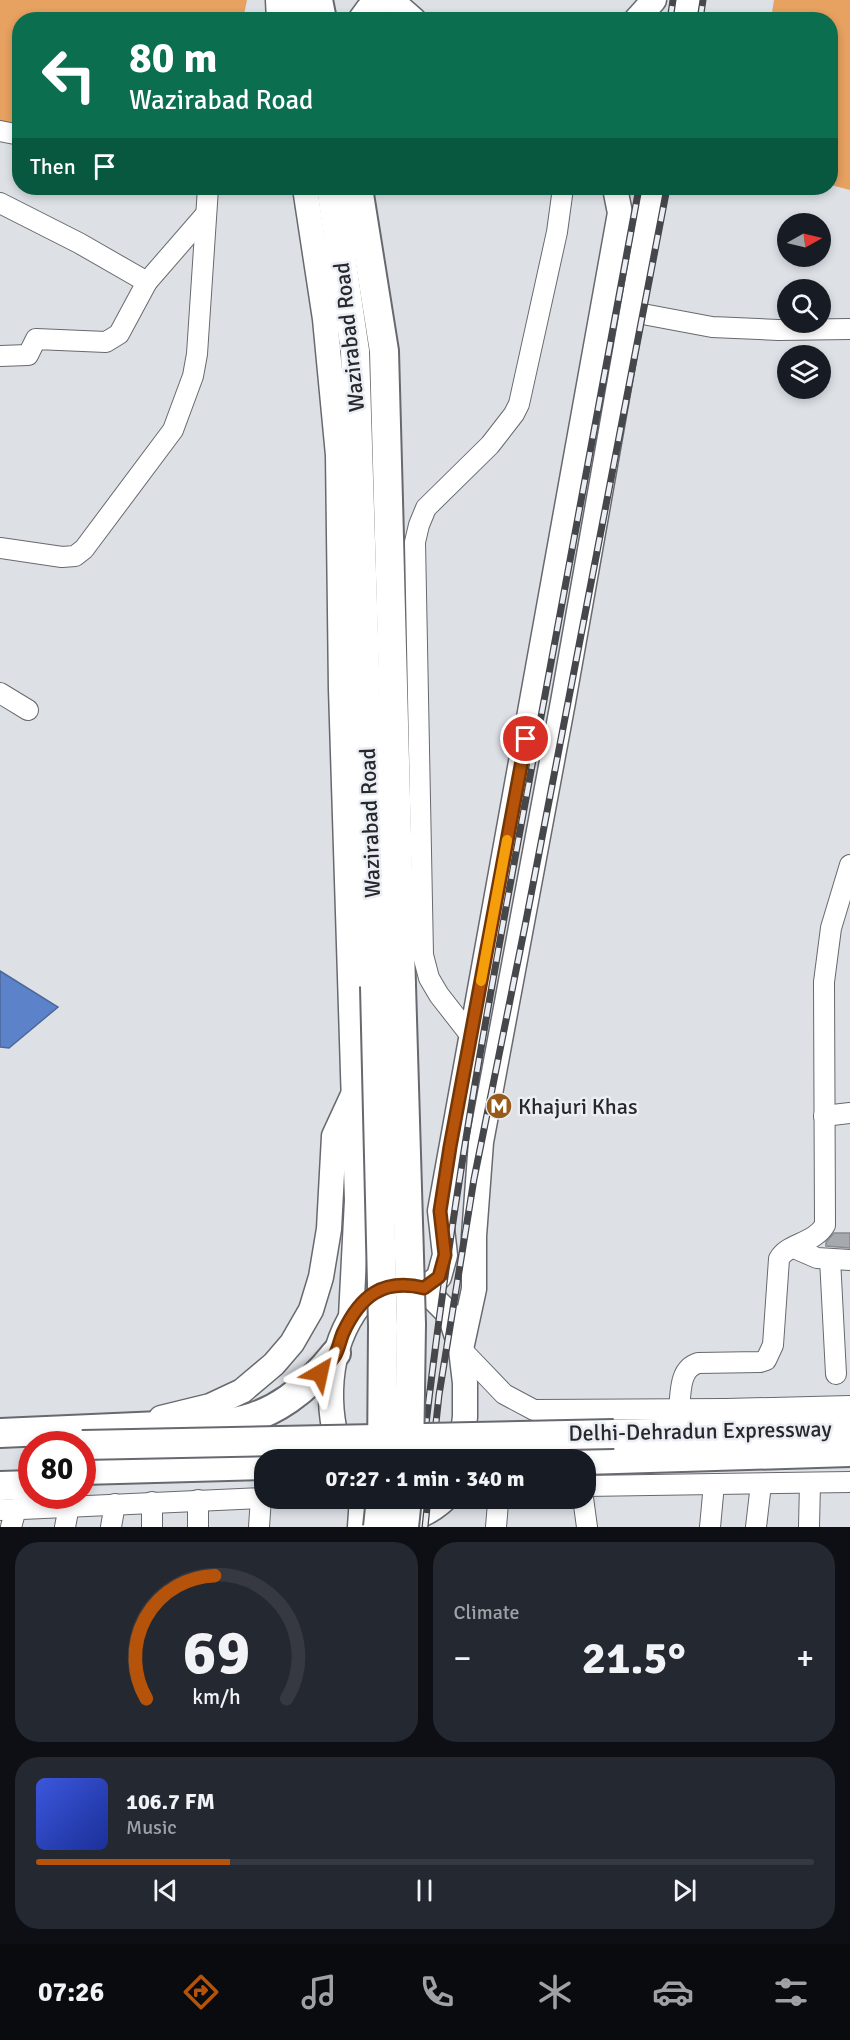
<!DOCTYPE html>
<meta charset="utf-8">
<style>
body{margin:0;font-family:Signika,sans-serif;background:#242831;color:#f1f3f6;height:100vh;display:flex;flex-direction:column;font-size:22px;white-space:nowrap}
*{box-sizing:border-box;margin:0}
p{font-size:20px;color:#9ea1a6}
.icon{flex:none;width:33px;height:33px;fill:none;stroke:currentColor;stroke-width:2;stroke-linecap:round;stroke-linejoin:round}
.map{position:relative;height:1527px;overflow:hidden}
.panel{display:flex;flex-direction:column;gap:15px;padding:15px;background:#0d0f14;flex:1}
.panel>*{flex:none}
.top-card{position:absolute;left:12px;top:12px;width:826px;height:183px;border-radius:24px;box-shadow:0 3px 9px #0003;background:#0b6e4f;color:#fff;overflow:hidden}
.needle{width:39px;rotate:82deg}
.buttons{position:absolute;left:777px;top:213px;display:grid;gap:12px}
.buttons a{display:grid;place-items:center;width:54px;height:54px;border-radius:50%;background:#171b24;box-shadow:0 3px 9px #0003;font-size:30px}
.speed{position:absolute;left:18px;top:1431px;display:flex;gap:12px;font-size:30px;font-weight:700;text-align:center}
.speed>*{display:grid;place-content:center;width:78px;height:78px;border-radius:50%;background:#171b24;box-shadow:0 3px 9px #0003;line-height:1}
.speed .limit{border:9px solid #d22;background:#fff;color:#111}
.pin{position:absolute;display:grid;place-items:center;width:51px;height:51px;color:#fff;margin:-26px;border:3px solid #fff;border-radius:50%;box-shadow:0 2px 6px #0007}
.me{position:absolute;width:66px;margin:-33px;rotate:36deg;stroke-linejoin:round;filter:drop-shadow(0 0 4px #0008)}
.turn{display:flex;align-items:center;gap:21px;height:126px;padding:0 18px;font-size:27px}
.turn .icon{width:78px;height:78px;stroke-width:2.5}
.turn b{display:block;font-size:42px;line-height:51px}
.then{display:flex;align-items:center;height:57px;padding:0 18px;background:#0003;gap:12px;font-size:22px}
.big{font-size:45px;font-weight:700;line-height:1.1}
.panel .tile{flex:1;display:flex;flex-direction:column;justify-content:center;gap:9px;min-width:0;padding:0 21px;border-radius:24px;background:#242831}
.panel .dial{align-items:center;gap:0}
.dial svg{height:156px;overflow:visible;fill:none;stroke:#363941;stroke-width:7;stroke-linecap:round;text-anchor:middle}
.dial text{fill:#f1f3f6;stroke:none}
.song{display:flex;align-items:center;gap:18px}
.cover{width:72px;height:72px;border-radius:9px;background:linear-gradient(135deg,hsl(230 70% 55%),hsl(230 70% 35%))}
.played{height:6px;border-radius:3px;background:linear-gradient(90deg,#b45309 25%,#363941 25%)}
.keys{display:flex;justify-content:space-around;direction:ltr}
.heat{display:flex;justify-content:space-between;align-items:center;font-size:33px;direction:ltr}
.panel .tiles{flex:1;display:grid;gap:15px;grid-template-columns:1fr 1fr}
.tile:last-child{grid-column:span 2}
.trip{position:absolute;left:254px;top:1449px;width:342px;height:60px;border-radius:24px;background:#171b24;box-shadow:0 3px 9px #0003;font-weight:700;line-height:60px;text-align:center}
.menu{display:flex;height:96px;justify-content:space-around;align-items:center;background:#090b0e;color:#9ea1a6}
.menu .icon{width:42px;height:42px}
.menu .selected{color:#b45309}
.menu b{font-size:27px;color:#f1f3f6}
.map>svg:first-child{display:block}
</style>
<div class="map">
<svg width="850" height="1527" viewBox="0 0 850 1527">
<rect width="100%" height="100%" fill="#dde1e6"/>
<g fill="#e7a160">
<polygon points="0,0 247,0 243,19 20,20 19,128 0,123"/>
<polygon points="774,0 850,0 850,190 831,185 831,20 771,19"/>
</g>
<polygon fill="#5c83ca" stroke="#4c689a" stroke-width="1.5" points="0,971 58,1007 9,1048 0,1047"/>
<polygon fill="#a6aaaf" stroke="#888b90" stroke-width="1.5" points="834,1233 850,1233 850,1248 826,1246 826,1242"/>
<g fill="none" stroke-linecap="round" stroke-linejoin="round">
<defs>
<g id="minor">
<polyline points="0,131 20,135"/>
<polyline points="0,203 79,243 147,282"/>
<polyline points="632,312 712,327 778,330 850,329"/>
<polyline points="0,356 28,355 36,339 106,342 119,334 147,282 206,214"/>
<polyline points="0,548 62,557 75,556 84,549 173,430 193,376 197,354 208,188"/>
<polyline points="0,693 28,710"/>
<polyline points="471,1036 439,995 429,978 423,955 415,542 419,525 426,508 490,445 514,414 519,404 557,232 563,188"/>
<polyline points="824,1116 850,1113"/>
<polyline points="794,1248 817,1258 850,1260"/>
<polyline points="830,1259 836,1374"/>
<polyline points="461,1349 504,1394 534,1410 726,1409 850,1406"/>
<path d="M 679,1410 C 681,1392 679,1369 698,1363 L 760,1362 L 766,1360 L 773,1345 L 779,1259 C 787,1243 814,1244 825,1225 L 824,982 L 831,928 L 850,865"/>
<polyline points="585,1486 850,1482"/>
<polyline points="583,1498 587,1527"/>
<polyline points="0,1510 261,1498 264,1495"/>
<polyline points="11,1527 16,1509"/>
<polyline points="65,1527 69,1506"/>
<polyline points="111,1527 115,1504"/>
<polyline points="152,1527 152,1502"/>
<polyline points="198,1527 198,1500"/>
<polyline points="259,1527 261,1498"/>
<polyline points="496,1527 498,1503"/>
<polyline points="710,1527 714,1484"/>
<polyline points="756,1527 761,1484"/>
<polyline points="809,1527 810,1483"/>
</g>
<g id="major">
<polyline points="278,0 279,20"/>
<polyline points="391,0 414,20"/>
<polyline points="360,20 368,9 383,0"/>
<polyline points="636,20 654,0"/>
<polyline points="684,20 688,0"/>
<polyline points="305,188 325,319 338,455 341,689 357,1200 351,1317"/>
<polyline points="410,1285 424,1289 450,1315 461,1349 465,1383 465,1417 459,1460"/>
<polyline points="424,1289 439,1277 445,1255 440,1211 620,213 615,188"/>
<polyline points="461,1349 474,1289 474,1236 481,1142 563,702 654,188"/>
<polyline points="161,1418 210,1406 242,1391 274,1364 292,1343 311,1310 321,1277 329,1229 334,1136 352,1097"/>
<path d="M 343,1460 C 324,1409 326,1348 360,1304"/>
<path d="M 363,1498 C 390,1527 418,1524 446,1498"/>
<polyline points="360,1527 362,1498"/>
</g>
<g id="highway">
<polyline points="293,0 297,20"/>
<polyline points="318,0 322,20"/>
<polyline points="331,188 355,351 375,986"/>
<polyline points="358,188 384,351 401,985"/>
<path d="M 0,1433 L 228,1423 C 274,1417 308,1388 336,1353"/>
<polyline points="614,1434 850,1428"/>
<polyline points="585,1460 850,1452"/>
<polyline points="82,1470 264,1465"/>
<polyline points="0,1486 32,1485"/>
</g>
</defs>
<use href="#minor" stroke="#67696e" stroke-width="22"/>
<use href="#major" stroke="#67696e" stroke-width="27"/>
<use href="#highway" stroke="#67696e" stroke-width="32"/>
<use href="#minor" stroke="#fff" stroke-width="20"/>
<use href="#major" stroke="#fff" stroke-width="24"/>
<use href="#highway" stroke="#fff" stroke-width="28"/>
<defs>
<g id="rail">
<polyline points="670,20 673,0"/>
<polyline points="700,20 703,0"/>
<path d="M 422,1460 C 446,1236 486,1014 527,793 C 564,591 602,389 639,188"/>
<polyline points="432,1460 439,1395 474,1179 525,926 667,188"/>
<polyline points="415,1527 418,1498"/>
<polyline points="425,1527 428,1498"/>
</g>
</defs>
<use href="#rail" stroke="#46474b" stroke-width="7"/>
<use href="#rail" stroke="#ebeef4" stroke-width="4.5" stroke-dasharray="14" stroke-linecap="butt"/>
<defs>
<g id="highway-bridge">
<polyline points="401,985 411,1324 409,1460"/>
<polyline points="375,986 383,1326 382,1460"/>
<polyline points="82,1445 614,1434"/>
<polyline points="378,1527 381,1498"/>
<polyline points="404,1527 407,1498"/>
</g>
</defs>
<use href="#highway-bridge" stroke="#67696e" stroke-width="32" stroke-linecap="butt"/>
<use href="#highway-bridge" stroke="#fff" stroke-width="28"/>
</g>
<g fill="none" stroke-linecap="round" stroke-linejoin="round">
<defs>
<path id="route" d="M 320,1373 C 325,1367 331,1361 335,1355 C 339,1348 340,1340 343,1333 C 360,1296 383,1278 424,1288 L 439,1277 L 445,1255 L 440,1211 L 450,1147 L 526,739"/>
</defs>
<use href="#route" stroke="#753606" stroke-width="15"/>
<use href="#route" stroke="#b45309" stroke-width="10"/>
<polyline stroke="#f59e0b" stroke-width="10" points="481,981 507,840"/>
</g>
<defs>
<symbol id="metro-disc" viewBox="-11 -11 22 22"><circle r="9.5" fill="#965a1b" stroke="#ebeef4"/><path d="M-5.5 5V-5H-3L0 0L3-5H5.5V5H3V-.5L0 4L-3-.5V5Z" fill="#fff"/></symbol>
</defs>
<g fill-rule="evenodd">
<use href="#metro-disc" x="484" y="1091" width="30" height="30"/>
</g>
<g text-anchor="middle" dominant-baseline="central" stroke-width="5" stroke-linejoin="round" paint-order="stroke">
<g font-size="22" fill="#27282b" stroke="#ebeef4">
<text transform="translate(349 337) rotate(-96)">Wazirabad Road</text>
<text transform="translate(370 823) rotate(-92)">Wazirabad Road</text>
<text transform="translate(700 1431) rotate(-1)">Delhi-Dehradun Expressway</text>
</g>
<g font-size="22" fill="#27282b" stroke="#ebeef4" text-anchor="start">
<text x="518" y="1106">Khajuri Khas</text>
</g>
</g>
</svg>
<div class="buttons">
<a><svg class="needle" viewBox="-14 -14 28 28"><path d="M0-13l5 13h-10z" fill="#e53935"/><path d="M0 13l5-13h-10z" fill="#9ea1a6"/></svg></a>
<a><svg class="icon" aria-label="search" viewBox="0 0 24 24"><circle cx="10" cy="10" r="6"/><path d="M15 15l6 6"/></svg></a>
<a><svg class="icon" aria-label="layers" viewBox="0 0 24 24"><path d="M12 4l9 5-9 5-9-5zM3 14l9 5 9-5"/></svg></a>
</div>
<div class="speed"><div class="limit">80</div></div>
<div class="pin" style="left:526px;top:739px;background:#d93025"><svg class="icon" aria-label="arrive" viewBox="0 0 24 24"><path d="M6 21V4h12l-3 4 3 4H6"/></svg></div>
<svg class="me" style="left:320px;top:1373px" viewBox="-20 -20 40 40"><path d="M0-17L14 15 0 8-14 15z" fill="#b45309" stroke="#fff" stroke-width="4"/></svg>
<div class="trip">07:27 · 1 min · 340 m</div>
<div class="top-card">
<div class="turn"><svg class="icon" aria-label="left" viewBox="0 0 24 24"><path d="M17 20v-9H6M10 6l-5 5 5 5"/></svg><div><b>80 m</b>Wazirabad Road</div></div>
<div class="then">Then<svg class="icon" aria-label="arrive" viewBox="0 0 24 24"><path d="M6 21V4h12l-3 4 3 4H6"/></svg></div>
</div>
</div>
<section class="panel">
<div class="tiles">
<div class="tile dial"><svg viewBox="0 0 100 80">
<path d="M14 69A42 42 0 1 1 86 69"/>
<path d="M14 69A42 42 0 0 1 49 6" stroke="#b45309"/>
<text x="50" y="56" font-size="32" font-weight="700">69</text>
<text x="50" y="72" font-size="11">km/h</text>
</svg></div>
<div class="tile"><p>Climate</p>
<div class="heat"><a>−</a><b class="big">21.5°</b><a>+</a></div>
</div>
<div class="tile">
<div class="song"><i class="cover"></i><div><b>106.7 FM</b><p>Music</p></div></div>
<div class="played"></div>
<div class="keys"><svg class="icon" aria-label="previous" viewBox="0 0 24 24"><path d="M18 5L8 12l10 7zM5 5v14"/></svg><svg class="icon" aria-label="pause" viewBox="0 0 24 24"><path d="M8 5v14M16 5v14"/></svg><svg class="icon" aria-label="next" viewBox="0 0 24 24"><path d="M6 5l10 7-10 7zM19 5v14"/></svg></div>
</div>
</div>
</section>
<nav class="menu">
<b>07:26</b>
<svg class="icon selected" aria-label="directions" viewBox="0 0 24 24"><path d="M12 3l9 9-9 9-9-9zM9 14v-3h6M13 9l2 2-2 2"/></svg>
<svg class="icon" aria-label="music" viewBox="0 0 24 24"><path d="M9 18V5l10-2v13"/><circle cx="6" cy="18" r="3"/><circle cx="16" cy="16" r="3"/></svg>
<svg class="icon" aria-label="phone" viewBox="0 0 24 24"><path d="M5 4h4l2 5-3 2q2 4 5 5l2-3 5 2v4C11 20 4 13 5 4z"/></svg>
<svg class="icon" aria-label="climate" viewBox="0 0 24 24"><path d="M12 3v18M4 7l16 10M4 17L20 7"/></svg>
<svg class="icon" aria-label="car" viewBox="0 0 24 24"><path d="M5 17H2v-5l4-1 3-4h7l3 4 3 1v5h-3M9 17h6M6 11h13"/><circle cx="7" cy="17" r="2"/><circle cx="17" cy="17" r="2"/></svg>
<svg class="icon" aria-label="filters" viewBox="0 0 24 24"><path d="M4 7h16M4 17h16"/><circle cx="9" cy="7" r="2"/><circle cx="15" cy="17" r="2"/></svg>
</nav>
